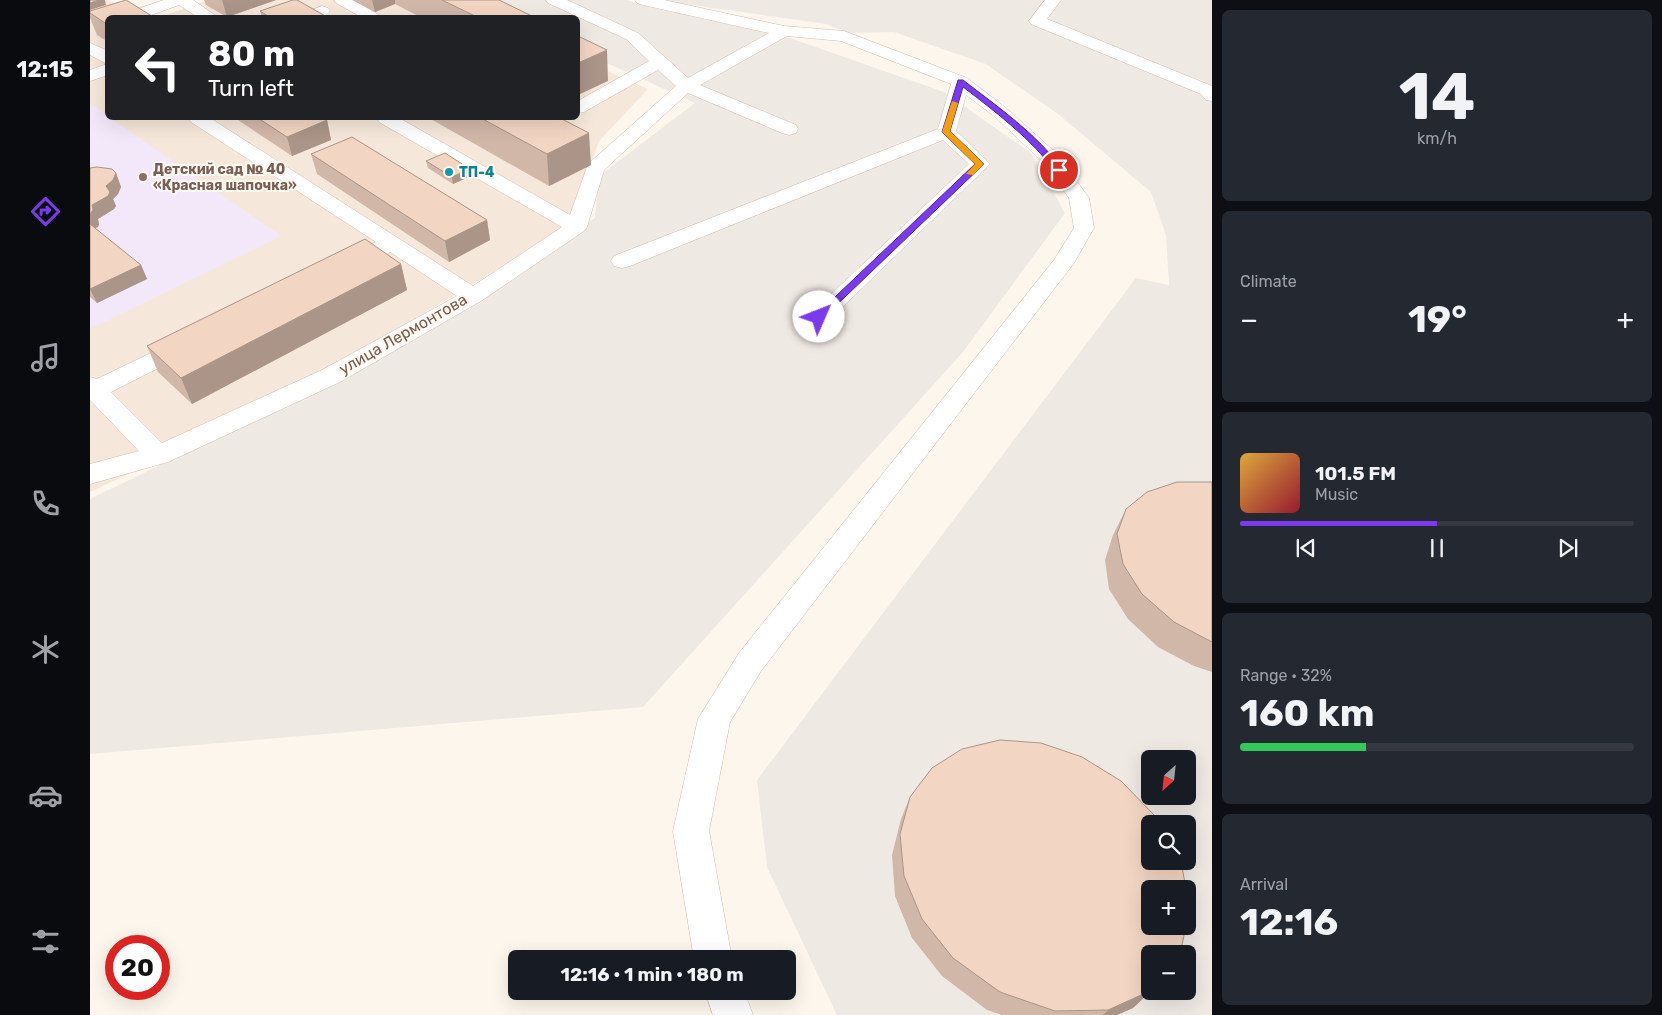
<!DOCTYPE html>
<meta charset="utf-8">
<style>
body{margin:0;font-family:Rubik,sans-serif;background:#242831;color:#f1f3f6;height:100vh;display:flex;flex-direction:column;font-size:19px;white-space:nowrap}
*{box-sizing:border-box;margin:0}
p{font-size:16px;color:#9ea1a6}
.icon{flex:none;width:28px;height:28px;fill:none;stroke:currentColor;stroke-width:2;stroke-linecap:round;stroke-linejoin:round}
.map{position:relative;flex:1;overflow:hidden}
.details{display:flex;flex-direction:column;gap:10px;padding:10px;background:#0d0f14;width:450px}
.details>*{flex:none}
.guide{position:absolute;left:15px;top:15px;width:475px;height:105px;border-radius:8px;box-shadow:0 5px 20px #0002;background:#202124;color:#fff;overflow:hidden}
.needle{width:32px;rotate:207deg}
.controls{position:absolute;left:1051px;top:750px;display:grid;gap:10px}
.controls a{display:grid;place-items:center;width:55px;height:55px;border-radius:8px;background:#171b24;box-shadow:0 5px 20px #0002;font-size:25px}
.speed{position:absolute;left:15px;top:935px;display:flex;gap:10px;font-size:25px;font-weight:700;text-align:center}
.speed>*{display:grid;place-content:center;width:65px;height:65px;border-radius:50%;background:#171b24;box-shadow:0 5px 20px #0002;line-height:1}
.speed .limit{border:8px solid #d22;background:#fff;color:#111}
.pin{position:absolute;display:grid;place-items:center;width:42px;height:42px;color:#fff;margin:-21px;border:2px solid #fff;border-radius:50%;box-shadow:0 1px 5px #0007}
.me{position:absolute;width:55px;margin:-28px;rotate:46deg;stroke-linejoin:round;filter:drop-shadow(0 0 4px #0008)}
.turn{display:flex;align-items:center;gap:18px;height:105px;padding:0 20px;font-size:22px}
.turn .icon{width:65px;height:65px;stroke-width:2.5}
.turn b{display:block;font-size:35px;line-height:42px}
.big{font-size:38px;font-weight:700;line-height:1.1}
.details .widget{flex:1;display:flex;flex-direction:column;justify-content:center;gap:8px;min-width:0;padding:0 18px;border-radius:8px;background:#242831}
.details .dial{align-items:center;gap:0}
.dial b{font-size:65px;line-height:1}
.song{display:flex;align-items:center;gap:15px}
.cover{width:60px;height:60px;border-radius:8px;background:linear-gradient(135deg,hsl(40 70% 55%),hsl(350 70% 35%))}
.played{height:5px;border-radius:2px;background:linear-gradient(90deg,#7c3aed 50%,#363941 50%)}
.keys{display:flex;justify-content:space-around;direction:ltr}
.heat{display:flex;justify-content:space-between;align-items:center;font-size:28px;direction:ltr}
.charge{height:8px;border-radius:4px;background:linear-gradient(90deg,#34c759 32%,#363941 0)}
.trip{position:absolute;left:418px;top:950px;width:288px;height:50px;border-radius:8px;background:#171b24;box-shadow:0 5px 20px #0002;font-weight:700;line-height:50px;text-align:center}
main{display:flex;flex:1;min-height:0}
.tabs{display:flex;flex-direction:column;width:90px;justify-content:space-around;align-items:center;background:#090b0e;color:#9ea1a6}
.tabs .icon{width:35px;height:35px}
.tabs .on{color:#7c3aed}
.tabs b{font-size:22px;color:#f1f3f6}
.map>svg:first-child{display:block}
</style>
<main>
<nav class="tabs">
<b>12:15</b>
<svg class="icon on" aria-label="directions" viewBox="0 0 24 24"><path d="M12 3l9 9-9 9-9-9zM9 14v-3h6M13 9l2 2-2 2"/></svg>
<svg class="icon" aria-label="music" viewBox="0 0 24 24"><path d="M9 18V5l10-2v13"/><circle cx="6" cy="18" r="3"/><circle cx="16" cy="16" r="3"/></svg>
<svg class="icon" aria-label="phone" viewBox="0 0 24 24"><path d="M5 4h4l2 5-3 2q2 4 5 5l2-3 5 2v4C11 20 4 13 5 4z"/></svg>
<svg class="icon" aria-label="climate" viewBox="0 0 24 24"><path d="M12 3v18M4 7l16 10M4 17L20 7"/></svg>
<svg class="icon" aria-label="car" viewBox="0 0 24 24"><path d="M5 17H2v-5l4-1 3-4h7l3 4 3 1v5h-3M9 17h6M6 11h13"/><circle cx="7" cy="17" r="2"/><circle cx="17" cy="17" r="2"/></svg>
<svg class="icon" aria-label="filters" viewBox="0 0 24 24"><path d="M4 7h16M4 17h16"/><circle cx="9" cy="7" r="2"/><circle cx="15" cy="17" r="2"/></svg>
</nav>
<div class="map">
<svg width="1122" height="1015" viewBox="0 0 1122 1015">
<rect width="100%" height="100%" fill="#fdf6ec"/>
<g fill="#f5e8da">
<polygon points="0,0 19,0 46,17 18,18 18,118 488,118 488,58 558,89 509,141 480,225 170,413 0,492"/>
<polygon points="119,0 361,0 400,18 67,18"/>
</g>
<g fill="#efe9e4" fill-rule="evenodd">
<polygon points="375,0 537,0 550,5 700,38 854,92 941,153 975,213 873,352 553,707 0,754 0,499 292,358 505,218 509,176 605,103 488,50 488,18 414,17"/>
<path d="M 567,0 L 1122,0 L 1122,1015 L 747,1015 L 677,867 L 667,780 L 1046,278 L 1079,285 L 1076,235 L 1061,192 L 968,114 L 896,64 L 804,32 L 759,33 L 736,24 ZM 1060,759 L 1098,759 L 1098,796 L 1060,796 ZM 1060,824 L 1098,824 L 1098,861 L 1060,861 ZM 1060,889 L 1098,889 L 1098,926 L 1060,926 ZM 1060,954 L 1098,954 L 1098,991 L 1060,991 Z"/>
</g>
<polygon fill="#f3e8fa" points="0,103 17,115 18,118 20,118 191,236 0,329"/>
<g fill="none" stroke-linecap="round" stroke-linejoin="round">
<defs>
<g id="minor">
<polygon points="74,0 103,0 129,18 109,18 89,5 53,18 28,18 30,15"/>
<polygon points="244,0 264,0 294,18 273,18 246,3"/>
<path d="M 456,0 L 477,0 L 548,33 L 598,78 L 679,33 L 553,5 L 547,3 L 545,0 L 574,0 L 694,26 L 754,31 L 877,78 L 916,108 L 966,153 L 999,198 L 1004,228 L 984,263 L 671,671 L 640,722 L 619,831 L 642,959 L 604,959 L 583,831 L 608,719 L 649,653 L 964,260 L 984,228 L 979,198 L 952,161 L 904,116 L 876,95 L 866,131 L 900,164 L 737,322 L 729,324 L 721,322 L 717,317 L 879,164 L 853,140 L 540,266 L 532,268 L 524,266 L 521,261 L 524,256 L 848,129 L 861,84 L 751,41 L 697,36 L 610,85 L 706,125 L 708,129 L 706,133 L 699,135 L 692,133 L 598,93 L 514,170 L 497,227 L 494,231 L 391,301 L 250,382 L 78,462 L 0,484 L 0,464 L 49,451 L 0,400 L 0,377 L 7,379 L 88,340 L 96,337 L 104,340 L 108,345 L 104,350 L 21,392 L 72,443 L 232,370 L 367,296 L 300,252 C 285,260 266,275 248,271 L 245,266 L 248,261 L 286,242 L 101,122 L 99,118 L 120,118 L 383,286 L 472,227 L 289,122 L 287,118 L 309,118 L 480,215 L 498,164 L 586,86 L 568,70 L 494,112 L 488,113 L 488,101 L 559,61 L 536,39 L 458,3 Z"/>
<polygon points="955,0 971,0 957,19 1122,86 1122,101 1116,100 1111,94 941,24 939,21"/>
<path d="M 232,6 L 238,8 L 240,11 C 233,21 218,18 207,18 L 209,15 Z"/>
<polygon points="0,43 18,51 18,75 0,81 0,70 17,64 0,55"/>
<polygon points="615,991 654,991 663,1015 623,1015"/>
</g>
</defs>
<use href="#minor" stroke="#d1beb0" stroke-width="1"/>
<use href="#minor" fill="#fff" fill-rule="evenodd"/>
</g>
<g fill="#d1b7a8">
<polygon points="114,0 186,0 137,17 116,5"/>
<polygon points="262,0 409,0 446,18 332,18 305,4 285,12"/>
<polygon points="0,11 18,18 18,42 7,35 0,18"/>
<polygon points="170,11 239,18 172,18"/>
<polygon points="145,118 232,118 237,120 241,140 202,156"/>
<polygon points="339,118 470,118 501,165 459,186"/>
<polygon points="221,154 397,220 400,240 359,262 227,174"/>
<polygon points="336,161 380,169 381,176 363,184 338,168"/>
<polygon points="0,168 26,173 31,187 28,194 23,199 26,206 24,209 8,219 9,224 8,227 5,228 51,265 57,279 7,303 0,297"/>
<polygon points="311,264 317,290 102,404 68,372 57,346"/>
<polygon points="1122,482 1122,672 1104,666 1068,647 1038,619 1019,589 1015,560 1023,535 1036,509"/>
<polygon points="820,797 1060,991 1061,991 1043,1008 1027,1015 912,1015 897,1010 852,976 822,938 805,896 802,855 811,819"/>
</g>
<g fill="#aa9588">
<polygon points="9,0 15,0 16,5 0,10 0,3"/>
<polygon points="132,0 186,0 137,17"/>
<polygon points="282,0 305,0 305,4 285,12"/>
<polygon points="517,50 518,81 488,95 488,63"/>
<polygon points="237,120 241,140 202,156 197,137"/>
<polygon points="499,133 501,165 459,186 457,154"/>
<polygon points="380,169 381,176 363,184 362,177"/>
<polygon points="26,173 31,187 28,194 23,199 26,206 24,209 8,219 9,224 8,227 0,230 0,214 2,205"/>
<polygon points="397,220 400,240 359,262 355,241"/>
<polygon points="311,264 317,290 102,404 91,378"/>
<polygon points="51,265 57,279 7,303 0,289"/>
<polygon points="1060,991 1061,991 1043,1008 1027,1015 1013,1015 1018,1010"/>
</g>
<g fill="#f3d5c3" stroke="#aa9588">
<polygon points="0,0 9,0 0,3"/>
<polygon points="36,0 65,18 18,18 18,25 0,13 0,11"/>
<polygon points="203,0 207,0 239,18 181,18 170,11"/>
<polygon points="352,0 409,0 446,18 389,18"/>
<polygon points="488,36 517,50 488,63"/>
<polygon points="168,118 232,118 237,120 197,137"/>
<polygon points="391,118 470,118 499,133 457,154"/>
<polygon points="262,137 397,220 355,241 221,154"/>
<polygon points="355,153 380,169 362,177 336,161"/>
<polygon points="7,167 22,169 26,173 23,180 16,186 20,192 18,196 2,205 3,210 1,213 0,214 0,168"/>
<polygon points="0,224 51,265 0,289"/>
<polygon points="275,239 311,264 91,378 57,346"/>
<polygon points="1087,482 1122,482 1122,642 1084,622 1052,594 1033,564 1027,534 1036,509 1057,492"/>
<polygon points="910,740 951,743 992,757 1031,781 1067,818 1070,824 1060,824 1060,861 1091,861 1096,889 1060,889 1060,926 1096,926 1090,954 1060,954 1060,991 1018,1010 965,1011 910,992 863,958 832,919 814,876 810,834 820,797 842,768 872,749"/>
<polygon points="1098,897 1100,911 1098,921"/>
</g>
<path fill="#7c3aed" stroke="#51269a" d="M 868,80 L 873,80 C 908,107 947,134 973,170 L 966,172 C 941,139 906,112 873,87 L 860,131 L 894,164 L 732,319 L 726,319 L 726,315 L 885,164 L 852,132 Z"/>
<polygon fill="#f59e0b" points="862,101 868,103 860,131 894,164 883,175 876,174 885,164 852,132"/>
<circle fill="#0f9aa8" stroke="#fffaf3" stroke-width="2" cx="359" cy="172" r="5"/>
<circle fill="#8d6e63" stroke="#fffaf3" stroke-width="2" cx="53" cy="177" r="5"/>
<g text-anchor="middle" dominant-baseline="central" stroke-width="4" stroke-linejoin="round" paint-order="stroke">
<g font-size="14" font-weight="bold" fill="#785e54" stroke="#fffaf3" text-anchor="start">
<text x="63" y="169">Детский сад № 40<tspan x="63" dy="16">«Красная шапочка»</tspan></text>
</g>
<g font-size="14" font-weight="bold" fill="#0d838f" stroke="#fffaf3" text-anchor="start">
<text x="369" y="172">ТП-4</text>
</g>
<g font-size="16" fill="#7a5c4d" stroke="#fffaf3">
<text transform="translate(313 334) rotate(-30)">улица Лермонтова</text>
</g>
</g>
</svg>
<div class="controls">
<a><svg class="needle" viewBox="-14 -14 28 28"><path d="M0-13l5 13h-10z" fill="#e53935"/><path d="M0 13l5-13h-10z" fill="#9ea1a6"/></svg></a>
<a><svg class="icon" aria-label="search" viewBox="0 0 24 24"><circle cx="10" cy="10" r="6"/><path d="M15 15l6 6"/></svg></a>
<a>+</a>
<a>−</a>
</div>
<div class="speed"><div class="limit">20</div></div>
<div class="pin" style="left:969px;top:170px;background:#d93025"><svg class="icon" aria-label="arrive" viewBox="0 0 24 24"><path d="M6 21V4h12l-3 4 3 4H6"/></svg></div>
<svg class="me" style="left:729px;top:317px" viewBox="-20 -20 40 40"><circle r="19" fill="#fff"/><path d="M0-13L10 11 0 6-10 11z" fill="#7c3aed"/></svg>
<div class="trip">12:16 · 1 min · 180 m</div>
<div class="guide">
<div class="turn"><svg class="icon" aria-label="left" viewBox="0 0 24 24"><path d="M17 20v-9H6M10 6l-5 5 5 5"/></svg><div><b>80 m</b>Turn left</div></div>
</div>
</div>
<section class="details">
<div class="widget dial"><b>14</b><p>km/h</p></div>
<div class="widget"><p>Climate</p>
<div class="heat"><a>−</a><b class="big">19°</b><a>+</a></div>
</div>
<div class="widget">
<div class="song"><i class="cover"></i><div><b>101.5 FM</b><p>Music</p></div></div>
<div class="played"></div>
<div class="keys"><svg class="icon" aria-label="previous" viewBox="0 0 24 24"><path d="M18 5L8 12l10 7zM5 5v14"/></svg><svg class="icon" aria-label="pause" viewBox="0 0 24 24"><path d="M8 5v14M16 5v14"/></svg><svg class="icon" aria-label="next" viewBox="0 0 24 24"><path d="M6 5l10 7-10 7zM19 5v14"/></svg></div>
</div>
<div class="widget"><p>Range · 32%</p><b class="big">160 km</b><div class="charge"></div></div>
<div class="widget"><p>Arrival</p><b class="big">12:16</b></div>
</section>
</main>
